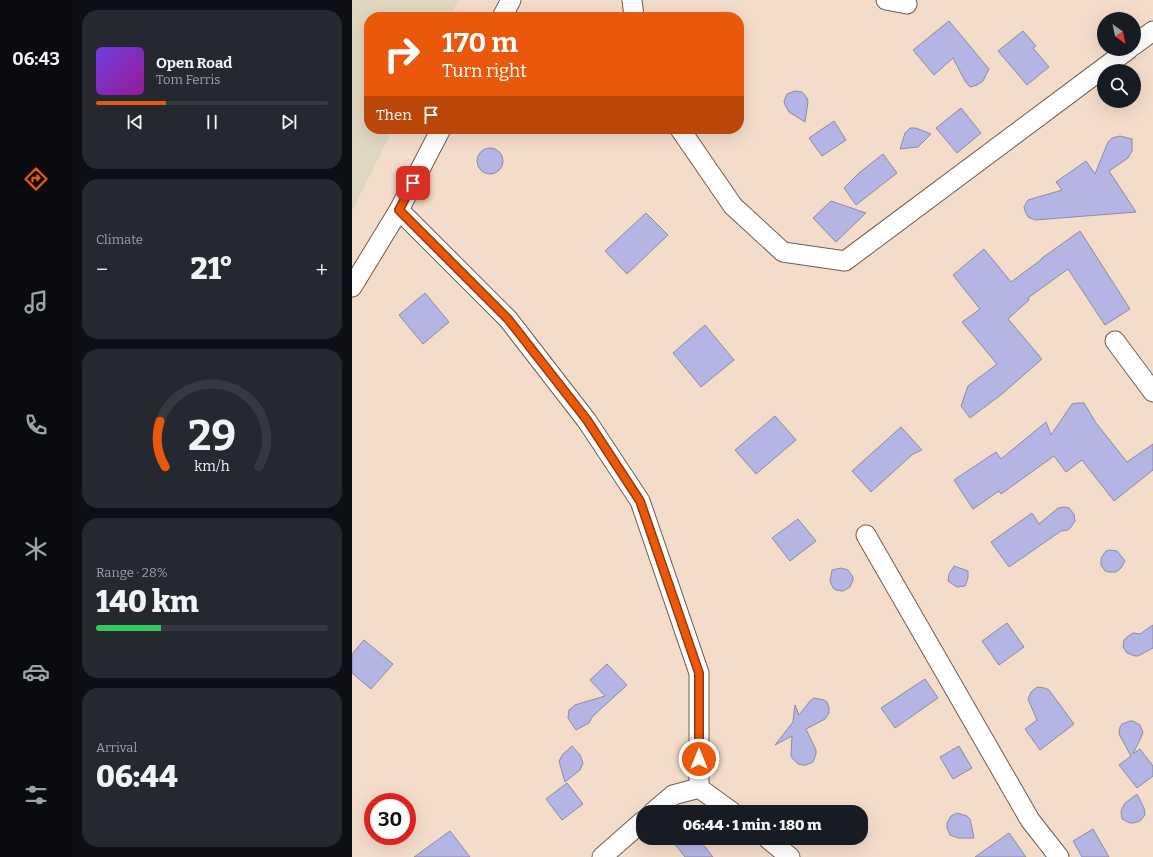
<!DOCTYPE html>
<meta charset="utf-8">
<style>
body{margin:0;font-family:Bitter,serif;background:#242831;color:#f1f3f6;height:100vh;display:flex;flex-direction:column;font-size:15px;white-space:nowrap}
*{box-sizing:border-box;margin:0}
p{font-size:13px;color:#9ea1a6}
.icon{flex:none;width:22px;height:22px;fill:none;stroke:currentColor;stroke-width:2;stroke-linecap:round;stroke-linejoin:round}
.map{position:relative;flex:1;overflow:hidden}
.sheet{display:flex;flex-direction:column;gap:10px;padding:10px;background:#0d0f14;width:280px}
.sheet>*{flex:none}
.guide{position:absolute;left:12px;top:12px;width:380px;height:122px;border-radius:16px;box-shadow:0 4px 16px #0002;background:#ea580c;color:#fff;overflow:hidden}
.needle{width:26px;rotate:147deg}
.tools{position:absolute;left:745px;top:12px;display:grid;gap:8px}
.tools a{display:grid;place-items:center;width:44px;height:44px;border-radius:50%;background:#171b24;box-shadow:0 4px 16px #0002;font-size:20px}
.speed{position:absolute;left:12px;top:793px;display:flex;gap:8px;font-size:20px;font-weight:700;text-align:center}
.speed>*{display:grid;place-content:center;width:52px;height:52px;border-radius:50%;background:#171b24;box-shadow:0 4px 16px #0002;line-height:1}
.speed .limit{border:6px solid #d22;background:#fff;color:#111}
.pin{position:absolute;display:grid;place-items:center;width:34px;height:34px;color:#fff;margin:-17px;border-radius:8px;box-shadow:0 2px 6px #0006}
.me{position:absolute;width:44px;margin:-22px;rotate:0deg;stroke-linejoin:round;filter:drop-shadow(0 0 3px #0008)}
.turn{display:flex;align-items:center;gap:14px;height:84px;padding:0 12px;font-size:18px}
.turn .icon{width:52px;height:52px;stroke-width:2.5}
.turn b{display:block;font-size:28px;line-height:34px}
.then{display:flex;align-items:center;height:38px;padding:0 12px;background:#0003;gap:8px;font-size:15px}
.big{font-size:30px;font-weight:800;line-height:1.1}
.sheet .widget{flex:1;display:flex;flex-direction:column;justify-content:center;gap:6px;min-width:0;padding:0 14px;border-radius:16px;background:#242831}
.sheet .dial{align-items:center;gap:0}
.dial svg{height:104px;overflow:visible;fill:none;stroke:#363941;stroke-width:7;stroke-linecap:round;text-anchor:middle}
.dial text{fill:#f1f3f6;stroke:none}
.song{display:flex;align-items:center;gap:12px}
.cover{width:48px;height:48px;border-radius:6px;background:linear-gradient(135deg,hsl(260 70% 55%),hsl(300 70% 35%))}
.played{height:4px;border-radius:2px;background:linear-gradient(90deg,#ea580c 30%,#363941 30%)}
.keys{display:flex;justify-content:space-around;direction:ltr}
.heat{display:flex;justify-content:space-between;align-items:center;font-size:22px;direction:ltr}
.charge{height:6px;border-radius:3px;background:linear-gradient(90deg,#34c759 28%,#363941 0)}
.trip{position:absolute;left:284px;top:805px;width:232px;height:40px;border-radius:16px;background:#171b24;box-shadow:0 4px 16px #0002;font-weight:800;line-height:40px;text-align:center}
main{display:flex;flex:1;min-height:0}
.tab-bar{display:flex;flex-direction:column;width:72px;justify-content:space-around;align-items:center;background:#090b0e;color:#9ea1a6}
.tab-bar .icon{width:28px;height:28px}
.tab-bar .on{color:#ea580c}
.tab-bar b{font-size:18px;color:#f1f3f6}
.map>svg:first-child{display:block}
</style>
<main>
<nav class="tab-bar">
<b>06:43</b>
<svg class="icon on" aria-label="directions" viewBox="0 0 24 24"><path d="M12 3l9 9-9 9-9-9zM9 14v-3h6M13 9l2 2-2 2"/></svg>
<svg class="icon" aria-label="music" viewBox="0 0 24 24"><path d="M9 18V5l10-2v13"/><circle cx="6" cy="18" r="3"/><circle cx="16" cy="16" r="3"/></svg>
<svg class="icon" aria-label="phone" viewBox="0 0 24 24"><path d="M5 4h4l2 5-3 2q2 4 5 5l2-3 5 2v4C11 20 4 13 5 4z"/></svg>
<svg class="icon" aria-label="climate" viewBox="0 0 24 24"><path d="M12 3v18M4 7l16 10M4 17L20 7"/></svg>
<svg class="icon" aria-label="car" viewBox="0 0 24 24"><path d="M5 17H2v-5l4-1 3-4h7l3 4 3 1v5h-3M9 17h6M6 11h13"/><circle cx="7" cy="17" r="2"/><circle cx="17" cy="17" r="2"/></svg>
<svg class="icon" aria-label="filters" viewBox="0 0 24 24"><path d="M4 7h16M4 17h16"/><circle cx="9" cy="7" r="2"/><circle cx="15" cy="17" r="2"/></svg>
</nav>
<section class="sheet">
<div class="widget">
<div class="song"><i class="cover"></i><div><b>Open Road</b><p>Tom Ferris</p></div></div>
<div class="played"></div>
<div class="keys"><svg class="icon" aria-label="previous" viewBox="0 0 24 24"><path d="M18 5L8 12l10 7zM5 5v14"/></svg><svg class="icon" aria-label="pause" viewBox="0 0 24 24"><path d="M8 5v14M16 5v14"/></svg><svg class="icon" aria-label="next" viewBox="0 0 24 24"><path d="M6 5l10 7-10 7zM19 5v14"/></svg></div>
</div>
<div class="widget"><p>Climate</p>
<div class="heat"><a>−</a><b class="big">21°</b><a>+</a></div>
</div>
<div class="widget dial"><svg viewBox="0 0 100 80">
<path d="M14 69A42 42 0 1 1 86 69"/>
<path d="M14 69A42 42 0 0 1 10 34" stroke="#ea580c"/>
<text x="50" y="56" font-size="32" font-weight="700">29</text>
<text x="50" y="72" font-size="11">km/h</text>
</svg></div>
<div class="widget"><p>Range · 28%</p><b class="big">140 km</b><div class="charge"></div></div>
<div class="widget"><p>Arrival</p><b class="big">06:44</b></div>
</section>
<div class="map">
<svg width="801" height="857" viewBox="0 0 801 857">
<rect width="100%" height="100%" fill="#f4dcca"/>
<polygon fill="#e0d7c2" points="0,0 106,0 98,17 17,17 17,129 41,129 0,211"/>
<g fill="#b4b5e5" stroke="#8a8ba3">
<polygon points="597,21 637,69 631,81 625,85 618,87 613,81 601,58 582,75 561,50"/>
<polygon points="671,31 684,46 681,48 697,67 675,85 646,51"/>
<polygon points="443,91 450,92 455,98 456,102 453,122 437,112 433,105 432,101 435,94"/>
<polygon points="609,108 629,133 605,153 584,128"/>
<polygon points="482,121 494,140 470,156 457,138"/>
<polygon points="558,128 564,128 579,134 566,147 548,149 553,133"/>
<polygon points="768,136 780,139 780,151 776,158 757,171 784,212 683,220 676,217 673,211 672,207 676,200 710,190 704,182 734,161 743,174 756,142 760,138"/>
<circle cx="138" cy="161" r="13"/>
<polygon points="531,154 545,173 504,205 492,188 507,173"/>
<polygon points="479,201 514,213 484,242 461,218"/>
<polygon points="294,213 316,235 275,274 253,251"/>
<polygon points="728,231 778,309 753,325 716,269 676,298 677,300 656,319 690,359 650,394 618,418 609,406 616,386 645,364 610,322 628,309 601,275 632,249 659,282 690,259 690,258"/>
<polygon points="73,293 97,322 71,344 47,315"/>
<polygon points="353,325 382,360 349,387 321,353"/>
<polygon points="725,403 732,403 744,423 775,462 801,444 801,470 762,501 730,460 714,472 702,456 649,494 647,491 621,509 602,480 644,452 649,459 694,422 699,435 720,404"/>
<polygon points="423,416 444,440 404,474 383,450"/>
<polygon points="549,427 570,450 561,454 519,492 500,471"/>
<polygon points="712,507 717,508 722,514 723,521 719,527 716,530 709,531 657,567 639,542 680,513 687,524 706,508"/>
<polygon points="446,519 464,541 438,561 420,538"/>
<polygon points="758,550 765,551 773,561 769,568 764,572 757,572 753,571 749,565 749,558 754,551"/>
<polygon points="602,566 616,571 616,578 613,586 605,587 596,581 597,574"/>
<polygon points="489,568 496,570 501,577 501,580 498,587 491,591 484,590 481,588 478,581 480,570"/>
<polygon points="655,623 672,647 647,665 630,641"/>
<polygon points="801,625 801,648 786,656 783,656 775,653 771,647 772,640 775,637 781,633 788,634"/>
<polygon points="12,640 41,664 19,689 0,673 0,654"/>
<polygon points="255,664 275,685 240,717 237,723 224,730 216,718 217,710 223,705 253,696 238,680"/>
<polygon points="573,679 586,698 543,728 529,708"/>
<polygon points="685,687 693,688 697,690 722,724 688,750 673,729 685,720 676,699 679,692"/>
<polygon points="462,698 472,700 475,702 477,708 477,713 473,719 454,729 464,750 464,754 461,762 454,765 450,765 446,764 440,758 439,755 440,736 423,745 441,722 443,705 447,715 458,701"/>
<polygon points="778,721 781,721 788,725 791,733 781,754 788,749 801,766 801,776 785,788 767,765 779,756 767,734 768,727 770,724"/>
<polygon points="220,746 228,755 231,763 228,770 213,782 207,761 211,754"/>
<polygon points="607,746 620,768 601,779 588,757"/>
<polygon points="215,783 231,804 210,820 194,799"/>
<polygon points="785,794 792,808 793,815 788,821 781,823 778,823 770,819 769,811 773,803"/>
<polygon points="605,813 615,816 618,819 622,838 606,838 598,835 595,828 595,823 599,816"/>
<polygon points="741,829 757,857 730,857 721,841"/>
<polygon points="98,831 118,857 62,857"/>
<polygon points="657,833 674,857 623,857"/>
<polygon points="318,838 346,838 361,857 333,857"/>
</g>
<g fill="none" stroke-linecap="round" stroke-linejoin="round">
<defs>
<g id="minor">
<polyline points="280,0 282,17"/>
<polyline points="534,0 555,4"/>
<polyline points="150,17 159,0"/>
<polyline points="782,45 801,31"/>
<polyline points="328,129 381,206 431,252 493,261 777,49"/>
<polyline points="47,210 156,319 235,421 288,501 347,673 347,788"/>
<polyline points="0,287 47,210 89,129"/>
<polyline points="763,341 801,392"/>
<polyline points="514,535 678,820 707,857"/>
<polyline points="301,812 321,795 347,788 380,812"/>
<polyline points="415,838 438,857"/>
<polyline points="250,857 291,821"/>
</g>
</defs>
<use href="#minor" stroke="#725d4e" stroke-width="21"/>
<use href="#minor" stroke="#fff" stroke-width="19"/>
</g>
<g fill="none" stroke-linecap="round" stroke-linejoin="round">
<defs>
<polyline id="route" points="61,183 47,210 156,319 235,420 288,501 347,673 347,759"/>
</defs>
<use href="#route" stroke="#983908" stroke-width="10"/>
<use href="#route" stroke="#ea580c" stroke-width="7"/>
</g>
</svg>
<div class="tools">
<a><svg class="needle" viewBox="-14 -14 28 28"><path d="M0-13l5 13h-10z" fill="#e53935"/><path d="M0 13l5-13h-10z" fill="#9ea1a6"/></svg></a>
<a><svg class="icon" aria-label="search" viewBox="0 0 24 24"><circle cx="10" cy="10" r="6"/><path d="M15 15l6 6"/></svg></a>
</div>
<div class="speed"><div class="limit">30</div></div>
<div class="pin" style="left:61px;top:183px;background:#d93025"><svg class="icon" aria-label="arrive" viewBox="0 0 24 24"><path d="M6 21V4h12l-3 4 3 4H6"/></svg></div>
<svg class="me" style="left:347px;top:759px" viewBox="-20 -20 40 40"><circle r="17" fill="#ea580c" stroke="#fff" stroke-width="3"/><path d="M0-11L8 9 0 5-8 9z" fill="#fff"/></svg>
<div class="trip">06:44 · 1 min · 180 m</div>
<div class="guide">
<div class="turn"><svg class="icon" aria-label="right" viewBox="0 0 24 24"><path d="M7 20v-9h11M14 6l5 5-5 5"/></svg><div><b>170 m</b>Turn right</div></div>
<div class="then">Then<svg class="icon" aria-label="arrive" viewBox="0 0 24 24"><path d="M6 21V4h12l-3 4 3 4H6"/></svg></div>
</div>
</div>
</main>
